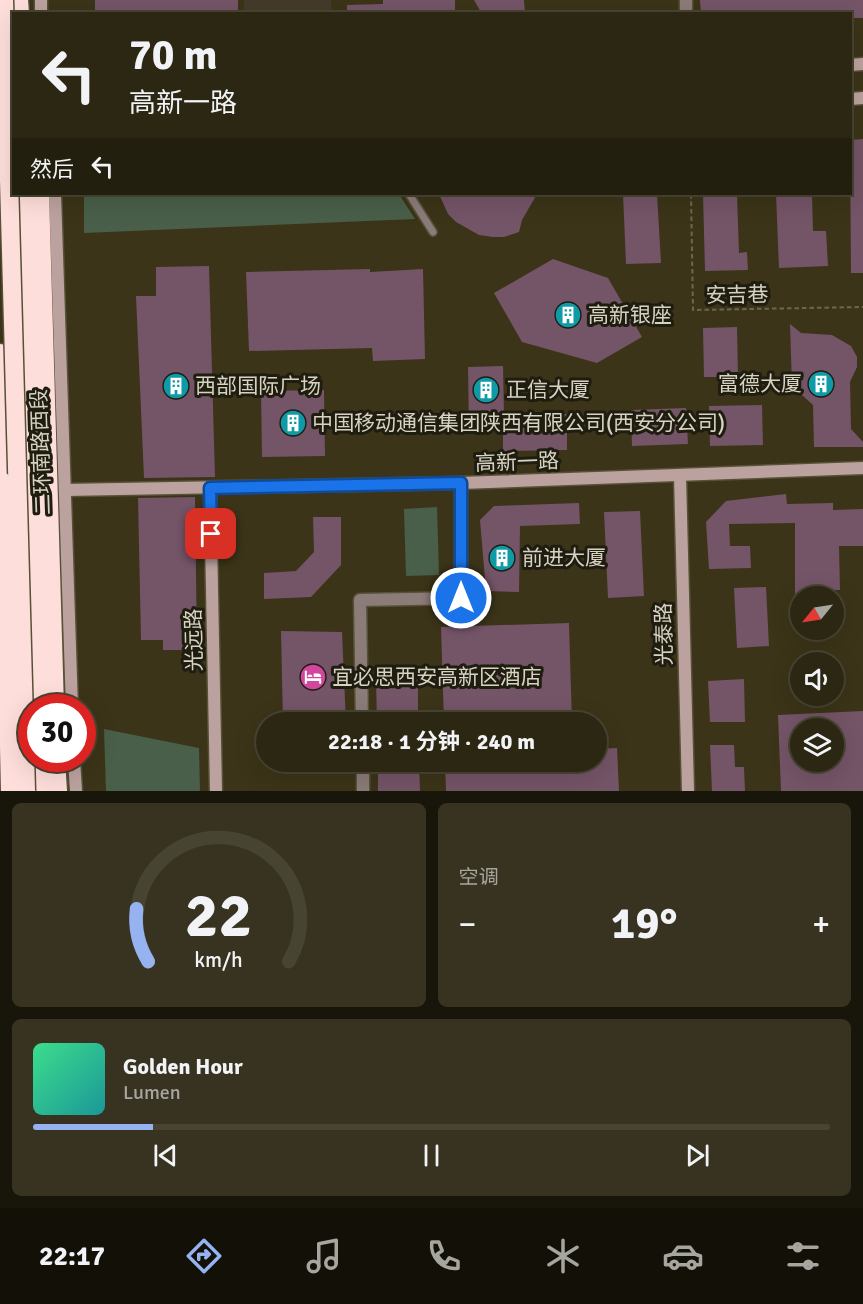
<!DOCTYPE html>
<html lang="zh">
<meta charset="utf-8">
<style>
body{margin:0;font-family:Signika,"Noto Sans SC",sans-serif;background:#383320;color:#f1f3f6;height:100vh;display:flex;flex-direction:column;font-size:22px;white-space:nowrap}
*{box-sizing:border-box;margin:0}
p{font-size:20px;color:#a6a59f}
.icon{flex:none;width:33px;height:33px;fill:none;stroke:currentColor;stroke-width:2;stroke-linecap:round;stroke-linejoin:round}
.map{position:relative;height:791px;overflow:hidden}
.drawer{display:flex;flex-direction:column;gap:12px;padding:12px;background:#18150a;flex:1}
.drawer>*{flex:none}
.banner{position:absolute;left:12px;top:12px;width:840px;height:183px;border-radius:0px;box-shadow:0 6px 24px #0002,0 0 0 2px #484432;background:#2c2712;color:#f1f3f6;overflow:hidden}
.needle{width:39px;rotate:240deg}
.controls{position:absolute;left:790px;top:586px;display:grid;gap:12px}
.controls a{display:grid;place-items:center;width:54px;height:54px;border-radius:50%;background:#2c2712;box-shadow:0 6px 24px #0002,0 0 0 2px #484432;font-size:30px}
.speed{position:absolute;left:18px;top:694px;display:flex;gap:12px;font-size:30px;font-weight:700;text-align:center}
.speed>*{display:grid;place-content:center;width:78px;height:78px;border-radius:50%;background:#2c2712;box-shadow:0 6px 24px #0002,0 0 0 2px #484432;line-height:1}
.speed .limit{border:9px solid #d22;background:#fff;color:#111}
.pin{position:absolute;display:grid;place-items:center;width:51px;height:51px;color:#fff;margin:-26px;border-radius:12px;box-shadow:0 3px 9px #0006}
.me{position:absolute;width:66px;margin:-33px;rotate:0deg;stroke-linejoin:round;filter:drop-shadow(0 0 4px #0008)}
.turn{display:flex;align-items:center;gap:21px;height:126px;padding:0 18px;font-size:27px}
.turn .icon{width:78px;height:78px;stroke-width:2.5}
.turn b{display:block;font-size:42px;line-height:51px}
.then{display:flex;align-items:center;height:57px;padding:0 18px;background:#0003;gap:12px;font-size:22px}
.big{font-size:45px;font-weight:700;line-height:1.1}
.drawer .card{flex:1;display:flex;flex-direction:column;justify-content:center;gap:9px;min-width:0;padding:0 21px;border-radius:9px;background:#383320}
.drawer .dial{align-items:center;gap:0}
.dial svg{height:156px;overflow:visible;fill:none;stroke:#484432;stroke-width:7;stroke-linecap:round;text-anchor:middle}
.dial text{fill:#f1f3f6;stroke:none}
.song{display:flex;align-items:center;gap:18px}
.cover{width:72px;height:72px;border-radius:9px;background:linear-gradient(135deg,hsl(150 70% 55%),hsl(180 70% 35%))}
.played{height:6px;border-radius:3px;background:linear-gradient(90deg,#95b2f1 15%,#484432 15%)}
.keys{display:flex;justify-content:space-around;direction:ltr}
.heat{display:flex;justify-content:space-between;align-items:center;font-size:33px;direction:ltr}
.drawer .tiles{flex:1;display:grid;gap:12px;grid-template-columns:1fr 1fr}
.card:last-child{grid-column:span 2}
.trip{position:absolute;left:256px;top:712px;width:351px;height:60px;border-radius:30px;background:#2c2712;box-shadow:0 6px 24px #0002,0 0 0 2px #484432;font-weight:700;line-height:60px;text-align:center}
.tab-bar{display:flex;height:96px;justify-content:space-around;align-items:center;background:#121007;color:#a6a59f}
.tab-bar .icon{width:42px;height:42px}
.tab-bar .selected{color:#95b2f1}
.tab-bar b{font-size:27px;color:#f1f3f6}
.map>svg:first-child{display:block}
</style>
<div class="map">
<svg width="863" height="791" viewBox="0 0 863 791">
<rect width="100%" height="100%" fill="#3b3418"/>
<polygon fill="#433b2a" points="244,0 331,0 332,13 244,13"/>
<g fill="#495f49">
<polygon points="84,194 399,194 415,219 84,233"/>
<polygon points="437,507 439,575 406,576 404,509"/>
<polygon points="104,729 199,748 200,791 106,791"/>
</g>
<g fill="#745467" fill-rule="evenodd">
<rect x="95" y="0" width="143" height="14"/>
<polygon points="383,0 455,0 455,14 347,14 347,5 383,4"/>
<polygon points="474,0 524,0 525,14 482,14"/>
<polygon points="700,0 863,0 863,18 850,18 850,14 701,14"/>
<polygon points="863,139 863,273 851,273 850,140"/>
<polygon points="439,194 537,194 522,220 519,232 504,237 493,237 479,235 456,222 448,214"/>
<polygon points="623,194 657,194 661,263 626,264"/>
<polygon points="703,194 737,194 739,253 747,252 748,270 705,271"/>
<polygon points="776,194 812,194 813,231 826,231 828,266 779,268"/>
<polygon points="553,259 608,278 642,337 597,363 522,342 494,293"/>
<polygon points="209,266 215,477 144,478 136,296 156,296 156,267"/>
<polygon points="370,269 370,272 423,269 425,359 373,361 372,348 249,351 246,272"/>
<polygon points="790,324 801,333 832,335 851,346 857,357 857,367 850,382 851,429 863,442 863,447 814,447 813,405 792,386"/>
<polygon points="737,327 738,377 704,377 703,328"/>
<polygon points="503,366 504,415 567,414 567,450 503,451 503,432 469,432 468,367"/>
<polygon points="324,390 325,456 262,457 261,391"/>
<polygon points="762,405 763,445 710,446 709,406"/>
<polygon points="686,408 688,444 632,446 631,410"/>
<polygon points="786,494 787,504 833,503 833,510 863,509 863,546 839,546 840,590 828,590 828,597 795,597 795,523 729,524 730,546 750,546 751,568 709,569 706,522 726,501"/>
<polygon points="195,497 197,650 163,650 163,640 141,640 138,498"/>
<polygon points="579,503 580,524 520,526 519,592 486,591 480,520 494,506"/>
<polygon points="640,511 644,596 608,598 604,512"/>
<polygon points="313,517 341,517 341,565 311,597 264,599 264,573 296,571 314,552"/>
<polygon points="766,587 769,646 737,648 734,588"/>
<polygon points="569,623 572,723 444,723 441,627"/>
<polygon points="281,631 342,632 346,723 283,723"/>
<polygon points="418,679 418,723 377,723 376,680"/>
<polygon points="744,679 745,722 710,722 708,681"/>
<path d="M 863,711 L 863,791 L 781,791 L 778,715 ZM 801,729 L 834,729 L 834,762 L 801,762 Z"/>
<polygon points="710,745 734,745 735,767 744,767 745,791 712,791"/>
<polygon points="617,748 619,791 446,791 445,762 597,762 597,749"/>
<polygon points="378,762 419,762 420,791 378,791"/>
</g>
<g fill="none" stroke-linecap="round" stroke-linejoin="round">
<defs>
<polyline id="lane" points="409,194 433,232"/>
<g id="street">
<polyline points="686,0 686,14"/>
<polyline points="362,723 360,600 461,598 461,483"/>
<polyline points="363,762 363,791"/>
</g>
<g id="secondary">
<polyline points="41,0 41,14"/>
<polyline points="850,65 863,64"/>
<polyline points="850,99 863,98"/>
<polyline points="55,194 72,708"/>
<polyline points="680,476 688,791"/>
<polyline points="210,488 216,791"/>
<polyline points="65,490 461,483 863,468"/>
<polyline points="74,759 76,791"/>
</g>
<g id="highway">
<polyline points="19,0 20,14"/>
<polyline points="25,194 40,708"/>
<polyline points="40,194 55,708"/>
<polyline points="0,353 3,482"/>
<polyline points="42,759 43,791"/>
<polyline points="56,759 58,791"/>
</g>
</defs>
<use href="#lane" stroke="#575137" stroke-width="10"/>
<use href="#street" stroke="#575137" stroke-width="15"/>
<use href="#secondary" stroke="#575137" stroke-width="15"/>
<use href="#highway" stroke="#575137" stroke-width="21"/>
<polyline stroke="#6d674f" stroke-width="2" stroke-dasharray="4.5 3" stroke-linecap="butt" points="691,194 693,310 863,307"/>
<use href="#lane" stroke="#8b7b79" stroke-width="7"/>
<use href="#street" stroke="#8b7b79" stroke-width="12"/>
<use href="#secondary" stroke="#bca29f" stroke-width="12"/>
<use href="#highway" stroke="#fededa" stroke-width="18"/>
<defs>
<g id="highway-bridge">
<polyline points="4,0 26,791"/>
<polyline points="3,482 10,791"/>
</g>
</defs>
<use href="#highway-bridge" stroke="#575137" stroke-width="21" stroke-linecap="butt"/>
<use href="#highway-bridge" stroke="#fededa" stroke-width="18"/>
</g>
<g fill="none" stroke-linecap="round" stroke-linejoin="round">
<defs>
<polyline id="route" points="211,534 210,488 461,483 461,598"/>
</defs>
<use href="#route" stroke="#114b97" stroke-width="15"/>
<use href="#route" stroke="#1a73e8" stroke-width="10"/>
</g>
<defs>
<symbol id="building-disc" viewBox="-11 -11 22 22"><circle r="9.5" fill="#0f9aa8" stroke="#1f1c10"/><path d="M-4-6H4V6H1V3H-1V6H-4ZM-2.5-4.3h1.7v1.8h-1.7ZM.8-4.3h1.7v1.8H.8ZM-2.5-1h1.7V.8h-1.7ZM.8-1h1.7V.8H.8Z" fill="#fff"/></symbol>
<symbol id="hotel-disc" viewBox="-11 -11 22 22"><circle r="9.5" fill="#d1479c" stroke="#1f1c10"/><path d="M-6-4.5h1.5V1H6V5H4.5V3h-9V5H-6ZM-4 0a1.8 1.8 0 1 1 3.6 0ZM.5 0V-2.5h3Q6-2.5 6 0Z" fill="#fff"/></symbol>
</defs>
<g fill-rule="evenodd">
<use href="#building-disc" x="553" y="300" width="30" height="30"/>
<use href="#building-disc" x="806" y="369" width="30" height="30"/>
<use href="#building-disc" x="161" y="371" width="30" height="30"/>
<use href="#building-disc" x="471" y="375" width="30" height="30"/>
<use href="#building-disc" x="278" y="408" width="30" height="30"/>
<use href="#building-disc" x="487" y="543" width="30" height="30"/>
<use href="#hotel-disc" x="298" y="662" width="30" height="30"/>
</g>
<g text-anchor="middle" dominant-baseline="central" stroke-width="6" stroke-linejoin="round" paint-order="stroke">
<g font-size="21" fill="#d6d3c2" stroke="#1f1c10">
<text transform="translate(737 295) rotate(-1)">安吉巷</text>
<text transform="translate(41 452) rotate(-92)">二环南路西段</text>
<text transform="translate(517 462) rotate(-2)">高新一路</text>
<text transform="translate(664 634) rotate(-91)">光泰路</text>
<text transform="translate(194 640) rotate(-91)">光远路</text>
</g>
<g font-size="21" fill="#d6d3c2" stroke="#1f1c10" text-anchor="start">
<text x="588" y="315">高新银座</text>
<text x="802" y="384" text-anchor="end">富德大厦</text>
<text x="195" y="386">西部国际广场</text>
<text x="506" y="390">正信大厦</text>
<text x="312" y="423">中国移动通信集团陕西有限公司(西安分公司)</text>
<text x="522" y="558">前进大厦</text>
<text x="332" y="677">宜必思西安高新区酒店</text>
</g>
</g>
</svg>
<div class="controls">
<a><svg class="needle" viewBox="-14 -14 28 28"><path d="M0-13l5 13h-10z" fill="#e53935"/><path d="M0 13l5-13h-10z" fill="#a6a59f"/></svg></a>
<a><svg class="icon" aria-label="sound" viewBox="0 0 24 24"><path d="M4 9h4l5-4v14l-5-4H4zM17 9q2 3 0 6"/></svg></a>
<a><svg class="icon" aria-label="layers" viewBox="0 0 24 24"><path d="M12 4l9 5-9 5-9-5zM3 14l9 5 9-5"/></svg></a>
</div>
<div class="speed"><div class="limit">30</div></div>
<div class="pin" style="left:211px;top:534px;background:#d93025"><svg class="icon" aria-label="arrive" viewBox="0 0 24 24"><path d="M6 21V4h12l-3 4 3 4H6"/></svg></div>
<svg class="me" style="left:461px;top:598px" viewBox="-20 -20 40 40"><circle r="17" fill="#1a73e8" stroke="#fff" stroke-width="3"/><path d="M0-11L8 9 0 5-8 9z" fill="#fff"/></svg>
<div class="trip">22:18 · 1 分钟 · 240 m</div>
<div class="banner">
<div class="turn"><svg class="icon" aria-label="left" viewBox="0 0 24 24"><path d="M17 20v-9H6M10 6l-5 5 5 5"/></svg><div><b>70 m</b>高新一路</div></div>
<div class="then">然后<svg class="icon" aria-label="left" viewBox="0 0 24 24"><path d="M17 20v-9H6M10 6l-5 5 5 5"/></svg></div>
</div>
</div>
<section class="drawer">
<div class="tiles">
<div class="card dial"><svg viewBox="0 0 100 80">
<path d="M14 69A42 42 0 1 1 86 69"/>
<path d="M14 69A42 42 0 0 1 8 42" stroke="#95b2f1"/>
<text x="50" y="56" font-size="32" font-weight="700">22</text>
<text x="50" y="72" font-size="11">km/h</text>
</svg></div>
<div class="card"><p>空调</p>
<div class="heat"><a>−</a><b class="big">19°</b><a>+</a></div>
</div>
<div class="card">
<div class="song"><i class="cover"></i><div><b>Golden Hour</b><p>Lumen</p></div></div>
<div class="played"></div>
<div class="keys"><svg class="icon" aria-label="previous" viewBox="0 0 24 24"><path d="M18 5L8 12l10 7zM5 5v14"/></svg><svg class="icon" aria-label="pause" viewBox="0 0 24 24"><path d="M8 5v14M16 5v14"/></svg><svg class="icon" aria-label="next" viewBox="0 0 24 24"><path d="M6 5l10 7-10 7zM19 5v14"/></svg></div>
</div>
</div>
</section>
<nav class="tab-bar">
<b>22:17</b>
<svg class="icon selected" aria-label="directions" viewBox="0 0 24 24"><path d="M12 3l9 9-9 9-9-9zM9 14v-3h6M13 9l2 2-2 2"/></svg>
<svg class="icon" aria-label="music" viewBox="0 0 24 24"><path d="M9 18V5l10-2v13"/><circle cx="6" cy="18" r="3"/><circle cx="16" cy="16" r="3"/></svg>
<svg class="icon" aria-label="phone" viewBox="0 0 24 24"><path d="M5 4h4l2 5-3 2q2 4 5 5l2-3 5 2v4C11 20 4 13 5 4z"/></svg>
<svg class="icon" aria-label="climate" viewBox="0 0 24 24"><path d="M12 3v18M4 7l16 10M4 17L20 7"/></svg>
<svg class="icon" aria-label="car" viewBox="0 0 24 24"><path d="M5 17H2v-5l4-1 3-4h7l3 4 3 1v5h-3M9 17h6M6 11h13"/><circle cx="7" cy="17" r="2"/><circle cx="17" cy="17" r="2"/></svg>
<svg class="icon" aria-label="filters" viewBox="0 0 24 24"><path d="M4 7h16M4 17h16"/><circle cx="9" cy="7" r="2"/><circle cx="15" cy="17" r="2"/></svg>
</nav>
